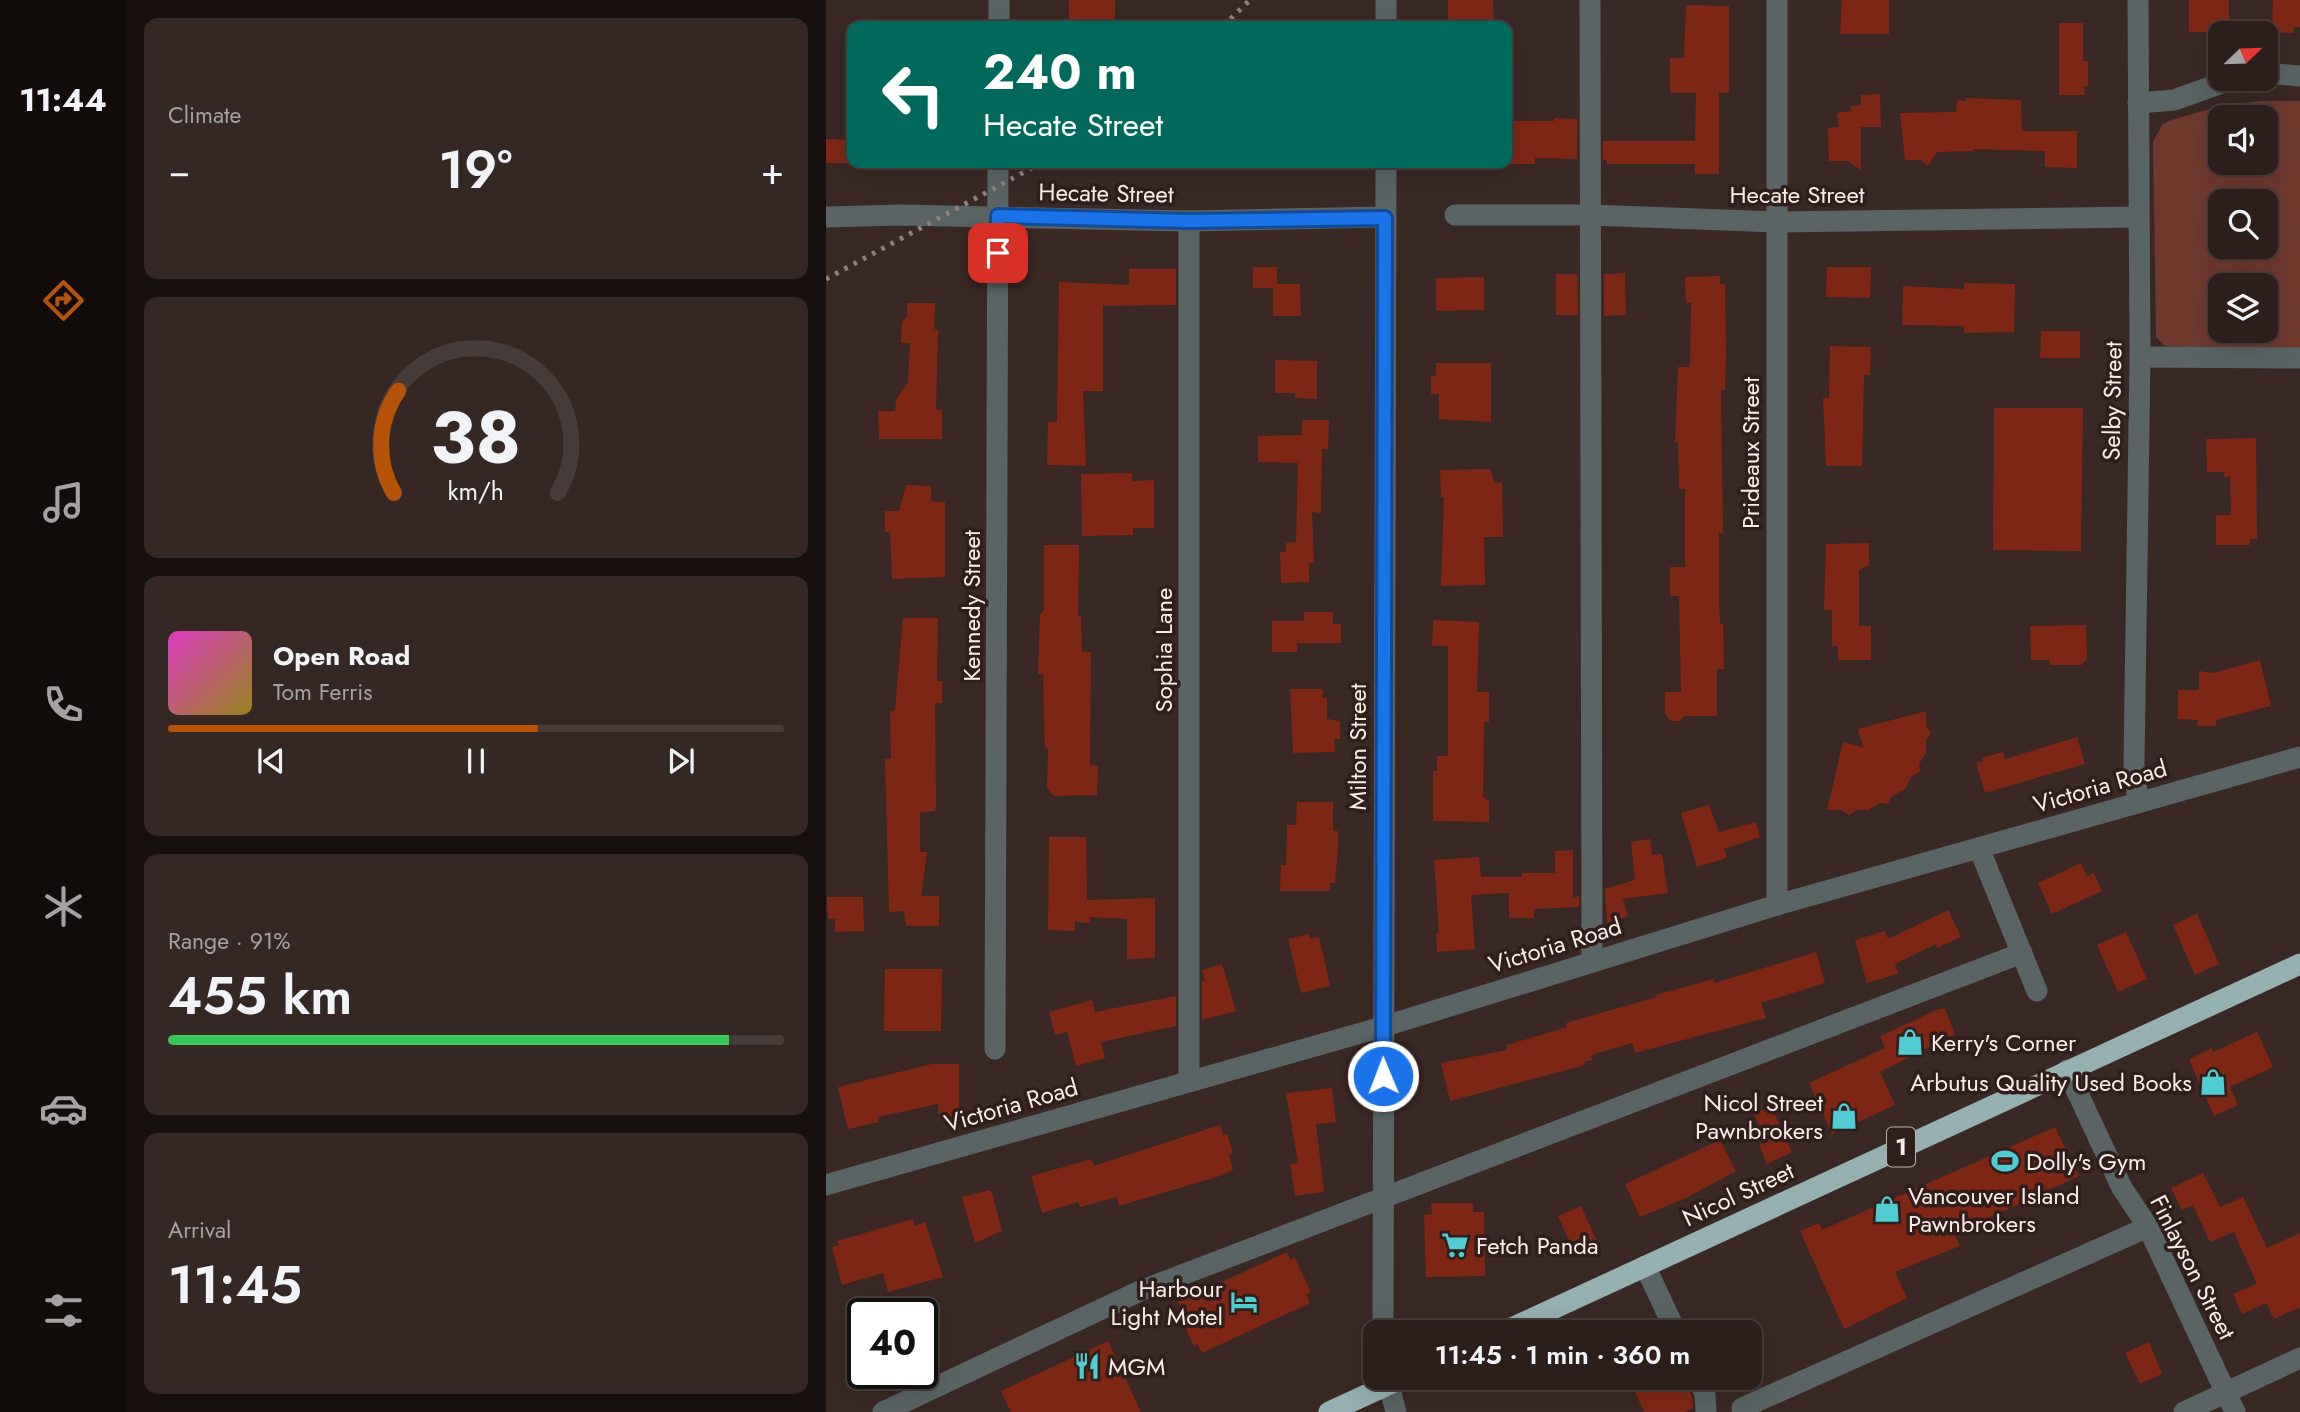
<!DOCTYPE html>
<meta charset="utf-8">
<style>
body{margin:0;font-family:Jost,sans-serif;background:#342724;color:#f1f3f6;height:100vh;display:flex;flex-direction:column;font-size:26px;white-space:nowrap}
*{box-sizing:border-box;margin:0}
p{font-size:23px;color:#a6a2a3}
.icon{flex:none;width:38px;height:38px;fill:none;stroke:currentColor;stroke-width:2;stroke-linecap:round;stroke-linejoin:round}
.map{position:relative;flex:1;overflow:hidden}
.details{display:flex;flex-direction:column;gap:18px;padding:18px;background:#18100f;width:700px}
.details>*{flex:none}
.guide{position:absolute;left:21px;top:21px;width:665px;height:147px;border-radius:14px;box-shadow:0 7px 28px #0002,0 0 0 2px #483c3a;background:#00695c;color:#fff;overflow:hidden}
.needle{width:46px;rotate:67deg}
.controls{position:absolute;left:1382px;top:21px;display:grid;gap:14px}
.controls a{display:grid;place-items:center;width:70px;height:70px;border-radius:14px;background:#2c1e1b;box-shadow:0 7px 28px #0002,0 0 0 2px #483c3a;font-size:35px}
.speed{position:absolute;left:21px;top:1298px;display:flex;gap:14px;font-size:35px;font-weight:700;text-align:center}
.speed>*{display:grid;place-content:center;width:91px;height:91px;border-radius:50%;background:#2c1e1b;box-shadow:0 7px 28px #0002,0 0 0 2px #483c3a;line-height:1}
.speed .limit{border:4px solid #111;border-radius:10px;background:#fff;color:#111}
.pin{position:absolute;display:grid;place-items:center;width:60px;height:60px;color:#fff;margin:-30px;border-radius:14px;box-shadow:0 4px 10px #0006}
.me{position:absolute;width:77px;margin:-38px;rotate:359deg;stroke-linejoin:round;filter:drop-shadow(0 0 5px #0008)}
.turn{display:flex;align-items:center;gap:24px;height:147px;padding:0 21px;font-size:32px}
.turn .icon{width:91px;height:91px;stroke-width:2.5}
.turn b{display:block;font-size:49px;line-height:60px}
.big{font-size:52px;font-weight:600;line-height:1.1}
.details .widget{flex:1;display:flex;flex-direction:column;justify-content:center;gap:10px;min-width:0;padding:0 24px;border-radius:14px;background:#342724}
.details .dial{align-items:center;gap:0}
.dial svg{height:182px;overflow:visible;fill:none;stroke:#483c3a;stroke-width:7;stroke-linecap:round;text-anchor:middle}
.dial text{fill:#f1f3f6;stroke:none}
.song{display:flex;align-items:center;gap:21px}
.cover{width:84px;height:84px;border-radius:10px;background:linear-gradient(135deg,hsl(310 70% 55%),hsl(50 70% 35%))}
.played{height:7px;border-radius:4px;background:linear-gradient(90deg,#b45309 60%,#483c3a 60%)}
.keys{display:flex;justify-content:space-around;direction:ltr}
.heat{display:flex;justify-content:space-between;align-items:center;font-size:38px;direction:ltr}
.charge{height:10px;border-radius:5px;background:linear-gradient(90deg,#34c759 91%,#483c3a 0)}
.trip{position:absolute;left:537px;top:1320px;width:399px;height:70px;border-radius:14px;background:#2c1e1b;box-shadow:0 7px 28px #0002,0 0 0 2px #483c3a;font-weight:600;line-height:70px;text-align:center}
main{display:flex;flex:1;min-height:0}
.menu{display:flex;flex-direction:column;width:126px;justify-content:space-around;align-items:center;background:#120c0b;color:#a6a2a3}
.menu .icon{width:49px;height:49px}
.menu .current{color:#b45309}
.menu b{font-size:32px;color:#f1f3f6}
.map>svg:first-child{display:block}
</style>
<main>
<nav class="menu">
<b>11:44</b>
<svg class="icon current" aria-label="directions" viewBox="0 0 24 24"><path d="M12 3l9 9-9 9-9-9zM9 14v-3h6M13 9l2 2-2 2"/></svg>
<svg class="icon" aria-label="music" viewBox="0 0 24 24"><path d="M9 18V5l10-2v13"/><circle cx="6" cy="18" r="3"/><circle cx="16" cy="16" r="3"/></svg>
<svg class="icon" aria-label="phone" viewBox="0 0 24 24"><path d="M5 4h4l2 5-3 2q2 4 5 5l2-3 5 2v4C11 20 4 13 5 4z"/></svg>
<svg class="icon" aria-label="climate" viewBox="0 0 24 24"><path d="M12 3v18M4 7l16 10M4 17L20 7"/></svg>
<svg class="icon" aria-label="car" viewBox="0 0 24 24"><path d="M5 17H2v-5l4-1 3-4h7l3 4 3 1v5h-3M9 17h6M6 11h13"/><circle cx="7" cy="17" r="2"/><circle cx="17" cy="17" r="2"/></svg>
<svg class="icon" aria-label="filters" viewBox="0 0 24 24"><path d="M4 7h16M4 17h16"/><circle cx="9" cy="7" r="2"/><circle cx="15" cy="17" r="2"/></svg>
</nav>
<section class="details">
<div class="widget"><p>Climate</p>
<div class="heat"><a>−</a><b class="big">19°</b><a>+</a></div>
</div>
<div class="widget dial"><svg viewBox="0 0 100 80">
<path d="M14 69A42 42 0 1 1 86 69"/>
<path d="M14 69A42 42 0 0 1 16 24" stroke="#b45309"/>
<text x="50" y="56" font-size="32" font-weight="700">38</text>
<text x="50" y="72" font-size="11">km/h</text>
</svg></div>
<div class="widget">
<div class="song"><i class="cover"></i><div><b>Open Road</b><p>Tom Ferris</p></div></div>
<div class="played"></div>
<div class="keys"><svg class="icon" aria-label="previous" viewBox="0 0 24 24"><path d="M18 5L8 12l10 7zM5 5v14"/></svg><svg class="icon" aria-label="pause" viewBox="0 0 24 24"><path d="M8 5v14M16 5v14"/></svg><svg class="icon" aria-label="next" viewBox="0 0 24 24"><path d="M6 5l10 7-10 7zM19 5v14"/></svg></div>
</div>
<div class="widget"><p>Range · 91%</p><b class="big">455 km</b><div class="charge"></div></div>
<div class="widget"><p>Arrival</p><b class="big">11:45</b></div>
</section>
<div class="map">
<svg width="1474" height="1412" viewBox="0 0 1474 1412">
<rect width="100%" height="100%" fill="#3a2824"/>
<path fill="#6f392e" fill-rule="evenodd" d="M 1436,101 L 1474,101 L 1474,353 L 1339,346 L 1330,337 L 1327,142 L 1336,125 L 1342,121 L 1398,105 ZM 1395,117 L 1440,117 L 1440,163 L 1395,163 ZM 1395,201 L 1440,201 L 1440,247 L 1395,247 ZM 1395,285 L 1440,285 L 1440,331 L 1395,331 Z"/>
<g fill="#7e2717">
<rect x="243" y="0" width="46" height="20"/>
<polygon points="622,0 667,0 668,26 622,26"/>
<polygon points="1016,0 1063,0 1063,34 1014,34"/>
<polygon points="1363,0 1403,0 1403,33 1363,32"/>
<polygon points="1447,0 1474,0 1474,27 1468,27 1467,33 1446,32"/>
<polygon points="860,5 903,6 903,93 893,93 893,174 869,174 869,164 781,164 781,160 777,160 777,141 869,141 870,93 844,93 844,58 858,58"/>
<polygon points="1233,23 1257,23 1257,61 1262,61 1262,86 1258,86 1259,95 1233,95"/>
<polygon points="1054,94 1055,127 1035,127 1035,170 1022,161 1003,161 1002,128 1013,127 1011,113 1025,111 1025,106 1035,105 1035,95"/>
<polygon points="1140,98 1195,100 1196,131 1251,131 1251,168 1219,167 1219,151 1146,149 1148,151 1111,152 1102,166 1095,160 1079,160 1074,113 1130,112 1131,100 1140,101"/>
<polygon points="728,118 751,119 751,159 709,158 709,164 681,164 681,121 728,121"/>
<polygon points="0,139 26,140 26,163 0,163"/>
<polygon points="427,267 451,267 451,284 474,284 475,316 447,316 447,288 427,288"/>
<polygon points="1001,267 1045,267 1044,298 1000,297"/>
<polygon points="303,269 350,269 350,305 277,306 277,391 257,391 260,466 221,465 222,422 231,422 233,282 303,285"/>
<polygon points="799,273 800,315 778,316 778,274"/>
<polygon points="730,274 751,274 752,315 730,315"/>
<polygon points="894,276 894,284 899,284 900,356 899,390 895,390 897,533 893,533 893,604 894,624 897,624 898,669 891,669 891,716 858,716 853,721 845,721 839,714 839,692 855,692 853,596 844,596 844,567 859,567 859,489 853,489 852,442 849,442 852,367 864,367 865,303 860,303 859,277"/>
<polygon points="658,277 658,310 610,311 610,278"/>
<polygon points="1138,283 1189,284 1188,332 1138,333 1138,326 1076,325 1077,286 1138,289"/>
<polygon points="81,303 109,303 108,329 112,330 110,410 116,410 116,439 53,439 52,411 69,411 70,400 82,382 84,343 75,343 76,322 81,316"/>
<polygon points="1215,331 1254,331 1254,358 1214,358"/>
<polygon points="1004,346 1045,347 1044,375 1038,375 1036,466 1000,466 997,398 1003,398"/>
<polygon points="449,360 491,361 491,399 469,398 469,393 449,393"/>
<polygon points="610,363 665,363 665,422 613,419 613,394 605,394 605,376 610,376"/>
<polygon points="1168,408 1257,408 1255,551 1167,550"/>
<polygon points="476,420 503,420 502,449 496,449 495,513 486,512 488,563 483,563 483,582 455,583 454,552 460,552 460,543 470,542 472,463 432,462 432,436 476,435"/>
<polygon points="1430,438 1431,539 1424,539 1424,545 1390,545 1390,515 1405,515 1404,476 1398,477 1398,472 1381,472 1380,439"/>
<polygon points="664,469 669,483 676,482 677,537 658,537 659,585 615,586 618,497 615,497 614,470"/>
<polygon points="306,473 306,481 328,480 328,528 307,528 307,535 256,536 255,474"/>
<polygon points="80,485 105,486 105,501 119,502 119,577 66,579 64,532 59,532 59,511 73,511"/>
<polygon points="1043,543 1043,565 1033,570 1033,626 1045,626 1045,660 1012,660 1012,646 1006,646 1006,610 998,610 1000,544"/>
<polygon points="218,545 253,545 252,616 255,616 256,652 265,652 264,765 272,766 271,795 228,796 221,788 222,748 219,749 217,674 212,674 214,614 218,611"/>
<polygon points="478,612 507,612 507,624 515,624 515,643 471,643 471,652 446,652 446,621 478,621"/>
<polygon points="77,618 112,618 111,681 116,681 116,703 109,703 110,803 109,811 94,812 94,852 101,852 95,896 113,896 113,926 80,926 78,911 63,912 59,759 65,759 64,712 69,710"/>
<polygon points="607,620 653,622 651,692 663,692 663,722 658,722 657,797 663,801 663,822 607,821 607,771 611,771 611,756 622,756 622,646 606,646"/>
<polygon points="1260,625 1261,659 1255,665 1224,665 1224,660 1205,660 1204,626"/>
<polygon points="1434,660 1445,706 1390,720 1390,726 1371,726 1372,720 1352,719 1352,690 1373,690 1373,671 1387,673"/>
<polygon points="464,689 497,689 496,698 501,698 501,719 514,721 514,739 508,739 509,752 467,753"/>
<polygon points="1100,711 1100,726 1105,733 1100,740 1100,753 1093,764 1094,772 1086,776 1079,789 1065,797 1062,804 1054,803 1042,810 1030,810 1023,815 1016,810 1001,810 1017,742 1037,747 1032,729"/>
<polygon points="1251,737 1259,764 1159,793 1150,763 1157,761 1156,758 1177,752 1179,759"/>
<polygon points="471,802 507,802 507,831 512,831 512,849 509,883 504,883 504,891 454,891 455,865 460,865 461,825 470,825"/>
<polygon points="883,805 893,832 930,822 934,837 898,849 901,858 871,867 855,813"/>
<polygon points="223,837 260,837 261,900 329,898 329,958 301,959 301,919 264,917 264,923 249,922 249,931 222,930"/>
<polygon points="824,839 826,855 836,854 842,893 797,899 802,916 781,923 779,889 809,880 805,842"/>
<polygon points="747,850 747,898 753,896 753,907 708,909 708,918 683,918 683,893 645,895 649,949 611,952 610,933 613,933 608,860 653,857 655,877 696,877 696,873 729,873 729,851"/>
<polygon points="1255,863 1261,876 1268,873 1276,891 1226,914 1212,883"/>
<polygon points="1,897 37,897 38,931 9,932 9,919 2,919"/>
<polygon points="1122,910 1135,937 1111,948 1110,944 1069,964 1072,974 1041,983 1029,940 1059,931 1062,939"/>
<polygon points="1371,914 1393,964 1369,975 1347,925"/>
<polygon points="1300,932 1321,979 1292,992 1271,945"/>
<polygon points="483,934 484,939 493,937 504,986 475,993 462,939"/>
<polygon points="990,952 999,983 935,1003 940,1018 809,1053 806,1043 765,1055 766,1060 758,1062 759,1065 624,1101 615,1063 681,1050 681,1045 741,1027 740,1023 831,997 830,995 887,979 889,983"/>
<polygon points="396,964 410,1011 376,1020 376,981 379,980 376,970"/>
<polygon points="59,969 116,969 115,1031 58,1031"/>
<polygon points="350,996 350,1026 275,1042 279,1058 250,1066 241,1032 229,1035 223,1012 266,1000 269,1012"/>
<polygon points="1113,1009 1119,1009 1129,1034 1054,1072 1069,1105 1006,1134 983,1083 1059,1048 1054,1036"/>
<polygon points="1431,1032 1447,1067 1404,1087 1412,1105 1388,1116 1363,1059 1386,1048 1387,1052"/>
<polygon points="106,1064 133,1064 133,1115 113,1119 112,1104 52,1117 53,1122 22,1129 12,1087"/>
<polygon points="506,1088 510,1122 490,1124 498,1192 469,1196 464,1164 472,1163 460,1093"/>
<polygon points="945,1106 966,1152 941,1164 933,1145 941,1142 928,1114"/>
<polygon points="394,1125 397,1135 401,1134 407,1153 403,1154 407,1170 397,1175 293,1206 291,1197 254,1207 252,1202 216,1213 205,1176 266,1159 268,1166"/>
<polygon points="1229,1127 1253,1176 1128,1234 1134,1246 1069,1272 1081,1298 1018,1329 974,1231 993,1223 996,1230"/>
<polygon points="894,1140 910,1171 860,1198 814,1217 799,1184"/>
<polygon points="1377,1173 1394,1207 1417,1197 1441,1248 1474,1233 1474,1307 1448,1319 1440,1303 1416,1314 1407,1294 1431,1284 1408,1232 1384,1242 1367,1205 1356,1210 1345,1188"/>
<polygon points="163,1190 166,1193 176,1231 149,1243 136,1197"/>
<polygon points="605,1203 647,1203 647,1212 658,1212 659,1276 600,1277 598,1215 606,1214"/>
<polygon points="755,1206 774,1248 751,1258 732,1216"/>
<polygon points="87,1219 88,1226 99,1222 117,1277 62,1292 57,1273 16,1285 6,1247 13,1245 11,1241"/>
<polygon points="461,1252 464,1260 469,1258 485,1292 480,1294 484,1303 376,1353 371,1344 368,1346 352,1312 356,1311 352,1302"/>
<polygon points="282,1341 315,1412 185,1412 175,1391"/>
<polygon points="1323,1342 1336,1374 1314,1384 1299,1353"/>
<polygon points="802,1377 857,1377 866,1397 867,1408 859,1412 818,1412"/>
</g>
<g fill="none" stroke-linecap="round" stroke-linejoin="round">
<g stroke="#5a6465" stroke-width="21">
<polyline points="764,0 766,960"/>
<polyline points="951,0 951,905"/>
<polyline points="173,26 173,0"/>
<polyline points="560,26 560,0"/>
<polyline points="1440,73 1474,76"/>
<polyline points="1312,103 1348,100 1407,79"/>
<polyline points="629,215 765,215 951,222 1312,217"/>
<polyline points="0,217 75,215 363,221 559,217"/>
<polyline points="363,221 363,1080"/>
<polyline points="1314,357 1474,358"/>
<polyline points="1312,803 1308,764 1314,357 1312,0"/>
<polyline points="1153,848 1211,991"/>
<polyline points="169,1049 172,163"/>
<polyline points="1241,1070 1296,1188 1322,1227 1409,1412"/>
<polyline points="0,1185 556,1027 951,905 1474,757"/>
<polyline points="819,1266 850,1332"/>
<polyline points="557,1332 560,163"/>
<polyline points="561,1377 570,1412"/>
<polyline points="871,1377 879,1394 880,1412"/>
<polyline points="916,1408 1322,1227"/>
<polyline points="57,1412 314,1291 1196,953"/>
<polyline points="1358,1412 1474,1358"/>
</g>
<g stroke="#95b0b1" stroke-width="21">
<polyline points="677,1332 1474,964"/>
<polyline points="503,1412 579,1377"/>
</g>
<g stroke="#92827e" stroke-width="5" stroke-dasharray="3.5 7" stroke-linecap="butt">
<polyline points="397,26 424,0"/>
<polyline points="0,279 215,163"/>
</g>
</g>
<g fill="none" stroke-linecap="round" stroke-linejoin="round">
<defs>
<polyline id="route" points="172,253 172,216 363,221 559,218 557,1076"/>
</defs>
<use href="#route" stroke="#114b97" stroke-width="18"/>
<use href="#route" stroke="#1a73e8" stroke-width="12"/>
</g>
<defs>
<symbol id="shop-bare" viewBox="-9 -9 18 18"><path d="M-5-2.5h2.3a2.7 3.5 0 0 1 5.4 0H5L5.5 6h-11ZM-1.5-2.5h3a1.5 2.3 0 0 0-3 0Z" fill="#51ccd3" stroke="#301e1a" stroke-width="2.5" paint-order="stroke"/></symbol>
<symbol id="stadium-bare" viewBox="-9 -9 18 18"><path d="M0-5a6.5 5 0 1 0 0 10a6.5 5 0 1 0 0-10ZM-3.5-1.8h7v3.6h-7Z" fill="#51ccd3" stroke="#301e1a" stroke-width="2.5" paint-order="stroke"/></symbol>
<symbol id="supermarket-bare" viewBox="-9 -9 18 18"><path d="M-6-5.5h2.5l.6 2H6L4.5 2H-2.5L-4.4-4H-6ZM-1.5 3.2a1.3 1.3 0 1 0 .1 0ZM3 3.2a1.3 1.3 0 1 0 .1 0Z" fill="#51ccd3" stroke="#301e1a" stroke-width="2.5" paint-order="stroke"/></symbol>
<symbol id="hotel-bare" viewBox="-9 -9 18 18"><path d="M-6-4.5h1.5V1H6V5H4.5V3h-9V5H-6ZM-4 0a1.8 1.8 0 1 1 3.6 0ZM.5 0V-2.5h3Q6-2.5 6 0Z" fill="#51ccd3" stroke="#301e1a" stroke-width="2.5" paint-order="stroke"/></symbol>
<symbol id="restaurant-bare" viewBox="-9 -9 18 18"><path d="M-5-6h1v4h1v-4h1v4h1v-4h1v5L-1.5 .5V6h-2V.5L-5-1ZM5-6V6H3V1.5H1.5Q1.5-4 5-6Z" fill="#51ccd3" stroke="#301e1a" stroke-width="2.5" paint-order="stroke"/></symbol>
</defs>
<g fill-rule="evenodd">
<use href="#shop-bare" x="1065" y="1023" width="38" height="38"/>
<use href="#shop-bare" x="1368" y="1063" width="38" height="38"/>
<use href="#shop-bare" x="999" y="1097" width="38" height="38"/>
<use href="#stadium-bare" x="1160" y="1142" width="38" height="38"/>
<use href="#shop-bare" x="1042" y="1190" width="38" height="38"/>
<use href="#supermarket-bare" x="610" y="1226" width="38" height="38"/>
<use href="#hotel-bare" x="399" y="1283" width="38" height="38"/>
<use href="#restaurant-bare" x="242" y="1347" width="38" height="38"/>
</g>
<g text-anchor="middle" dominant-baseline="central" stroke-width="7" stroke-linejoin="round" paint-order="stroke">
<rect fill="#301e1a" stroke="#bdaeab" stroke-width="2" x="1061" y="1127.5" width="28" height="39" rx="5"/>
<g font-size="23" font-weight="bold" fill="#f9ece9">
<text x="1075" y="1147">1</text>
</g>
<g font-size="24" fill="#f9ece9" stroke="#301e1a">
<text transform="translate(280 193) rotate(1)">Hecate Street</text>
<text x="971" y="194">Hecate Street</text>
<text transform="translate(1286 401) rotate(-89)">Selby Street</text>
<text transform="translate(924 453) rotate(-90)">Prideaux Street</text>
<text transform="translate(145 606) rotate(-90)">Kennedy Street</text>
<text transform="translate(337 650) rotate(-90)">Sophia Lane</text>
<text transform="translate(531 747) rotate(-90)">Milton Street</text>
<text transform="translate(1274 786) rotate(-16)">Victoria Road</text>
<text transform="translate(729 945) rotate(-17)">Victoria Road</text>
<text transform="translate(185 1105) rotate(-16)">Victoria Road</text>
<text transform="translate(912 1194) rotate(-25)">Nicol Street</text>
<text transform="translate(1367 1267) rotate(63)">Finlayson Street</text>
</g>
<g font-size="24" fill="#f9ece9" stroke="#301e1a" text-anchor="start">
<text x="1105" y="1042">Kerry's Corner</text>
<text x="1366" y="1082" text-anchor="end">Arbutus Quality Used Books</text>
<text x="997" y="1102" text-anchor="end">Nicol Street<tspan x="997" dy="28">Pawnbrokers</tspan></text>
<text x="1200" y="1161">Dolly's Gym</text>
<text x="1082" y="1195">Vancouver Island<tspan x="1082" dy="28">Pawnbrokers</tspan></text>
<text x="650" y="1245">Fetch Panda</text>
<text x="397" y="1288" text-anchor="end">Harbour<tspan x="397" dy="28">Light Motel</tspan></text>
<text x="282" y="1366">MGM</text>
</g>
</g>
</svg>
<div class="controls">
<a><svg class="needle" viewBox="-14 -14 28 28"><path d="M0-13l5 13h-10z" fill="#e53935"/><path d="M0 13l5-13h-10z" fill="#a6a2a3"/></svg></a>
<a><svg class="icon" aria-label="sound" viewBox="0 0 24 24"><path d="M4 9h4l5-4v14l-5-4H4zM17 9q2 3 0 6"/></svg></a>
<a><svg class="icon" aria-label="search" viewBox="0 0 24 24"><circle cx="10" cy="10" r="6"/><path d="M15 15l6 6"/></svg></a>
<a><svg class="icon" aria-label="layers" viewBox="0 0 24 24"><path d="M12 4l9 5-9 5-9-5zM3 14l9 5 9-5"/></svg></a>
</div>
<div class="speed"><div class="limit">40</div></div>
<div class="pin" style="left:172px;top:253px;background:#d93025"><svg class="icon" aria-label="arrive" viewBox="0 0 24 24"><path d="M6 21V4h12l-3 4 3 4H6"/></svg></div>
<svg class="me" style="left:557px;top:1076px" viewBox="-20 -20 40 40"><circle r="17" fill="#1a73e8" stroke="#fff" stroke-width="3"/><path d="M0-11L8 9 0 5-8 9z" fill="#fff"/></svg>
<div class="trip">11:45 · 1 min · 360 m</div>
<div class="guide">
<div class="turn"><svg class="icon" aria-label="left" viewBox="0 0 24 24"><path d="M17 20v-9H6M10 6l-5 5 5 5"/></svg><div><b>240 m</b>Hecate Street</div></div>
</div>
</div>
</main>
